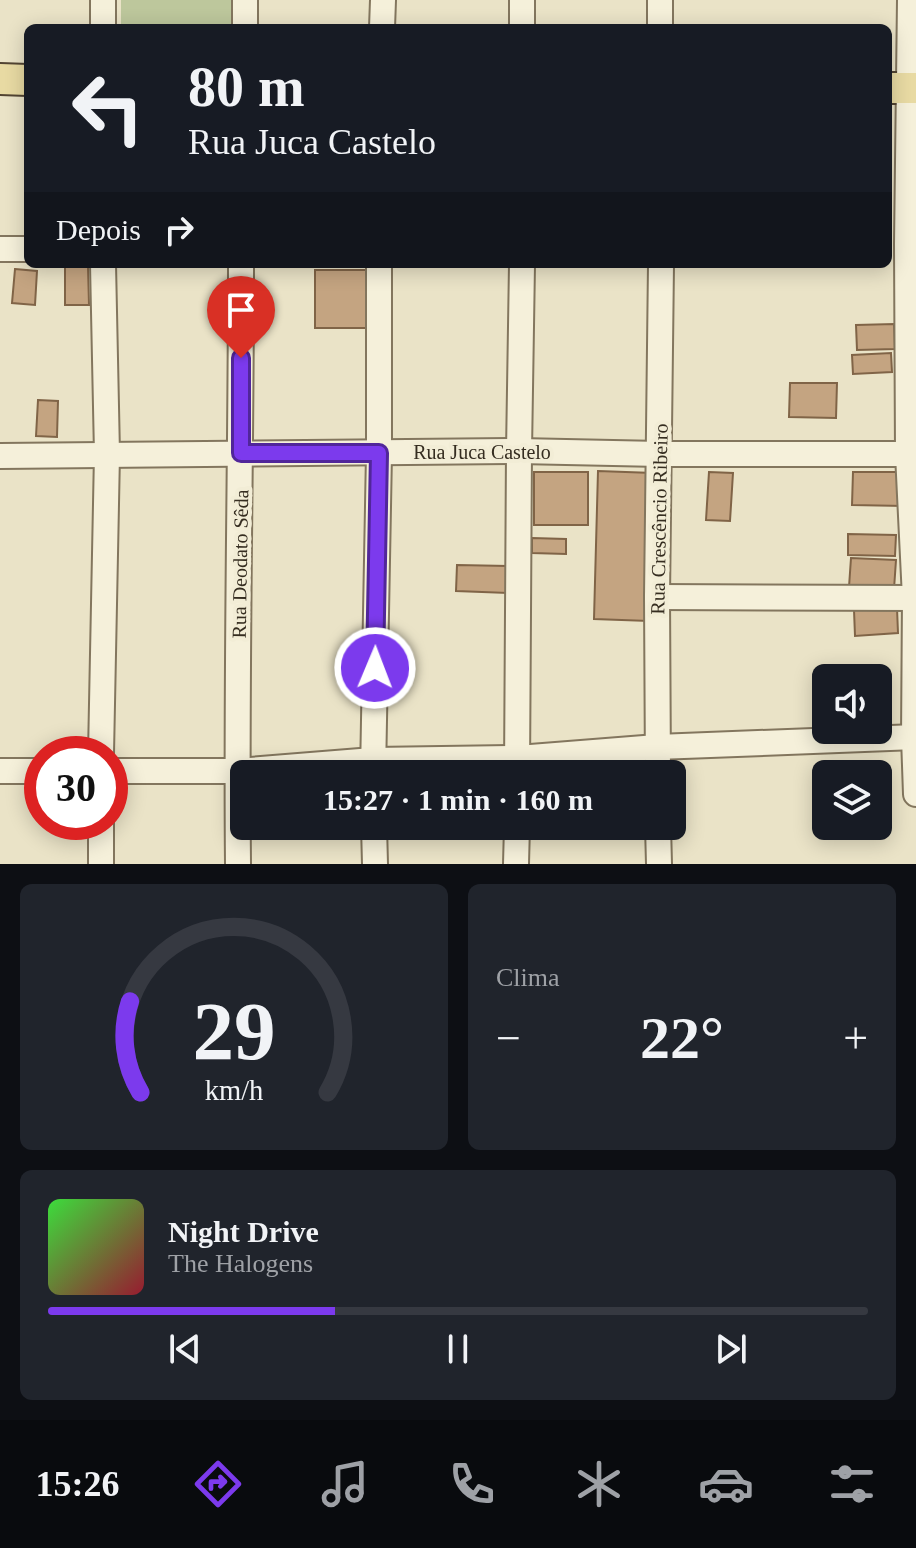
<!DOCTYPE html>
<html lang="pt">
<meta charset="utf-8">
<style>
body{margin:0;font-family:"Times New Roman",serif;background:#20242c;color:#f1f3f6;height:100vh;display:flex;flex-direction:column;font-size:30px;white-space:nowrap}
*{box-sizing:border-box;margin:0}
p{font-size:26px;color:#9ea1a6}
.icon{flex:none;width:44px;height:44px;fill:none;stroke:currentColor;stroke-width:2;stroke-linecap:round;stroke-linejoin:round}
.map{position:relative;height:864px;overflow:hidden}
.panel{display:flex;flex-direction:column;gap:20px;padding:20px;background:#0d0f14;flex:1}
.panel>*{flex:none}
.banner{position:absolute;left:24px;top:24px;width:868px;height:244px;border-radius:12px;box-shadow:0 4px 20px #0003;background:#171b24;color:#f1f3f6;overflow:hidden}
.tools{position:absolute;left:812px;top:664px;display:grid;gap:16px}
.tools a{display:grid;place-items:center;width:80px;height:80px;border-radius:12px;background:#171b24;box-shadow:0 4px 20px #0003;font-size:40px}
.speed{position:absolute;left:24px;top:736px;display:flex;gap:16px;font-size:40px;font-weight:700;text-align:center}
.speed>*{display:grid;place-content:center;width:104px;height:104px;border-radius:50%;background:#171b24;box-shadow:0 4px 20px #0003;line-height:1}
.speed .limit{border:12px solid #d22;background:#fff;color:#111}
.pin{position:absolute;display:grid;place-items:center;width:68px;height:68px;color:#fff;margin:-82px -34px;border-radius:50% 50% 50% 0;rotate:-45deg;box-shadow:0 0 8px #0007}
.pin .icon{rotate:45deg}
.me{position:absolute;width:88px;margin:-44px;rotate:1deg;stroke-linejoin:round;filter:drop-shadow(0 0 6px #0008)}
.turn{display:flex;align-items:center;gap:28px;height:168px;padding:0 32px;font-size:36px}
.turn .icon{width:104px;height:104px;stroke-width:2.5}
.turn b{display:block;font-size:56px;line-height:68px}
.then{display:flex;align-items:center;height:76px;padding:0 32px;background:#0003;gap:16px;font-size:30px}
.big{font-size:60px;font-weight:700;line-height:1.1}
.panel .card{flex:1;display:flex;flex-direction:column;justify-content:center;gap:12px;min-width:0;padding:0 28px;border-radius:12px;background:#20242c}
.panel .dial{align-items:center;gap:0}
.dial svg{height:208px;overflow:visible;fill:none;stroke:#363941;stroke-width:7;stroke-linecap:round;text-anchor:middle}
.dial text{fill:#f1f3f6;stroke:none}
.song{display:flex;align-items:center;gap:24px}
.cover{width:96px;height:96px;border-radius:12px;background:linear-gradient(135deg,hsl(120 70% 55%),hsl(350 70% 35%))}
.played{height:8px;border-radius:4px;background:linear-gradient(90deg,#7c3aed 35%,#363941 35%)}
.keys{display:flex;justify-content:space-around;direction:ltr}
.heat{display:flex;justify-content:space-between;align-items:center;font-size:44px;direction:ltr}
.panel .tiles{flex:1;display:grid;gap:20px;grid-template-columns:1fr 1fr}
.card:last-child{grid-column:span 2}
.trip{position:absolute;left:230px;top:760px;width:456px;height:80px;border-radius:12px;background:#171b24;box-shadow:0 4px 20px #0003;font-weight:700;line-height:80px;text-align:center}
.dock{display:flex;height:128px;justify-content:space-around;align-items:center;background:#090b0e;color:#9ea1a6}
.dock .icon{width:56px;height:56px}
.dock .active{color:#7c3aed}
.dock b{font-size:36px;color:#f1f3f6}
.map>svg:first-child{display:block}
</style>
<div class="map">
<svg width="916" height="864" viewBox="0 0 916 864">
<rect width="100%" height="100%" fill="#eae3c7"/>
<rect fill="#bdc79c" x="121" y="0" width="112" height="28"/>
<g fill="#c4a481" stroke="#806447" stroke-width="2">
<polygon points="65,267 88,267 89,305 65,305"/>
<polygon points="15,269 37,271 35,305 12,303"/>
<rect x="315" y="270" width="56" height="58"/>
<polygon points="894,324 895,349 857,350 856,325"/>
<polygon points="891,353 892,372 853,374 852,355"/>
<polygon points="790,383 837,383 836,418 789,417"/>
<polygon points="38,400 58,401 57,437 36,436"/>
<polygon points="598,471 653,473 649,621 594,619"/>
<rect x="534" y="472" width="54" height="53"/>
<polygon points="709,472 733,473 730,521 706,520"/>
<polygon points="853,472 904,472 904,506 852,505"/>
<polygon points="848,534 896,535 895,556 848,555"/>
<polygon points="532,538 566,539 566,554 532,553"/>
<polygon points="851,558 896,560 894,589 849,587"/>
<polygon points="457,565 508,566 508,593 456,591"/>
<polygon points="897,608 898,633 855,636 854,610"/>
</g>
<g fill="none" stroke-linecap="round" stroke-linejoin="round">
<defs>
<g id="minor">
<polyline points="245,0 245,28"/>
<polyline points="522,0 522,28"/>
<polyline points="910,0 907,244 908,454 915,598 914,737 916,794"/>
<polyline points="103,28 103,0"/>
<polyline points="382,28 383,0"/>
<polyline points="660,28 660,0"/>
<polyline points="0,249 28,249"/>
<polyline points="0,456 519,451 660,454 916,454"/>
<polyline points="657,597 915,598"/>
<polyline points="101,754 107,454 103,264"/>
<polyline points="0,771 42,771"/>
<polyline points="110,771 237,771 373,760 518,758 657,747 916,737"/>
<polyline points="373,774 379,453 379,264"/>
<polyline points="517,774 519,451 522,264"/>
<polyline points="658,774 657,597 661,264"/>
<polyline points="101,822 101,864"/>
<polyline points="374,826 375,864"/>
<polyline points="658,826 659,864"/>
<path d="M 238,864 C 236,664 241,464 241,264"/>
<polyline points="516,864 517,826"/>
</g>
<g id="major">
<polyline points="0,79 28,80"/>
<polyline points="888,88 916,88"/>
</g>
</defs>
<use href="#minor" stroke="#83765e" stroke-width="28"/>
<use href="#major" stroke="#524432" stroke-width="34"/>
<use href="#minor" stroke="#f5f0da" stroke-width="24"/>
<use href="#major" stroke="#e8daa3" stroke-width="30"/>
</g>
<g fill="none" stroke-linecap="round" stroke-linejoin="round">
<defs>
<polyline id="route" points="241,358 241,453 379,453 375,668"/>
</defs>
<use href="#route" stroke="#51269a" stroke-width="20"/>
<use href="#route" stroke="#7c3aed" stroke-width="14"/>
</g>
<g text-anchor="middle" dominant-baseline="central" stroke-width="8" stroke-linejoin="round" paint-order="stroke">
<g font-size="20" fill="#352d20" stroke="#f2edd6">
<text x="482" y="452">Rua Juca Castelo</text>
<text transform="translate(659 519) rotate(-89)">Rua Crescêncio Ribeiro</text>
<text transform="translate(240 564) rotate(-89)">Rua Deodato Sêda</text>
</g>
</g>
</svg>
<div class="tools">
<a><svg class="icon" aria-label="sound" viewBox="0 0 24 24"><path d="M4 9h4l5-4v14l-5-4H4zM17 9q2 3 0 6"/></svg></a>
<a><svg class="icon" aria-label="layers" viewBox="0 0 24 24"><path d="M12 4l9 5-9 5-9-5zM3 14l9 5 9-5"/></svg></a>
</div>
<div class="speed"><div class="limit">30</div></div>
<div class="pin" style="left:241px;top:358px;background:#d93025"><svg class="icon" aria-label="arrive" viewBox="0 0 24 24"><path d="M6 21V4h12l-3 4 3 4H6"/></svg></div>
<svg class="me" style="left:375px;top:668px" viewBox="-20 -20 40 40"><circle r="17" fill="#7c3aed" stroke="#fff" stroke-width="3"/><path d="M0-11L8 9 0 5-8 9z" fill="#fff"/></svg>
<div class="trip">15:27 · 1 min · 160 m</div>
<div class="banner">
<div class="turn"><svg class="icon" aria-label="left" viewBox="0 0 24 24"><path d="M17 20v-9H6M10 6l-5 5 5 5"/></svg><div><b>80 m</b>Rua Juca Castelo</div></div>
<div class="then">Depois<svg class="icon" aria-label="right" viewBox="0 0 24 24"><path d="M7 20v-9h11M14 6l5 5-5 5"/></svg></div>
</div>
</div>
<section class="panel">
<div class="tiles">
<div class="card dial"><svg viewBox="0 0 100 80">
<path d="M14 69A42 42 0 1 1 86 69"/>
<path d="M14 69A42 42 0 0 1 10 34" stroke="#7c3aed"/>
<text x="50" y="56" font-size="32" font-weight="700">29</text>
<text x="50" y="72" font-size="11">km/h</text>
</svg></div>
<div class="card"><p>Clima</p>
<div class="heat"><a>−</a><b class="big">22°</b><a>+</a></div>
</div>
<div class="card">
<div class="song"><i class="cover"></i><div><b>Night Drive</b><p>The Halogens</p></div></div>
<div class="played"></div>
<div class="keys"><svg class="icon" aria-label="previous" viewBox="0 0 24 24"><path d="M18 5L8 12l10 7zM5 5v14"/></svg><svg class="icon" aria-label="pause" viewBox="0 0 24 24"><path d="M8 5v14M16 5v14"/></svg><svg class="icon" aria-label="next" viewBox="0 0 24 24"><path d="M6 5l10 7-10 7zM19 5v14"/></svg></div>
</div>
</div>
</section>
<nav class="dock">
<b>15:26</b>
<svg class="icon active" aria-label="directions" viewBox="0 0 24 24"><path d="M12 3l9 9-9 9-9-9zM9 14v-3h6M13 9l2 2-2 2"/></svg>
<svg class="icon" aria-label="music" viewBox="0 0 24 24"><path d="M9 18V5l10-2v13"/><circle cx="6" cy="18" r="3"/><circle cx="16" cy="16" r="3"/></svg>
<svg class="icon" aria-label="phone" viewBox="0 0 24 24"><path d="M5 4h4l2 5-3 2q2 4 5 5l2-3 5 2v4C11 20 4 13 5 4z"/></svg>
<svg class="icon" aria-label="climate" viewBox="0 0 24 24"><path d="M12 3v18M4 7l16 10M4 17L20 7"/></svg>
<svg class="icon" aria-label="car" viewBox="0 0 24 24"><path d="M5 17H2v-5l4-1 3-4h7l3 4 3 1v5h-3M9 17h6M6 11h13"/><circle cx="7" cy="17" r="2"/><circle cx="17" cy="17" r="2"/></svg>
<svg class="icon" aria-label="filters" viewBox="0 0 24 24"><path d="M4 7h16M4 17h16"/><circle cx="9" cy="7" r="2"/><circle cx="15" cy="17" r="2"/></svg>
</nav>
